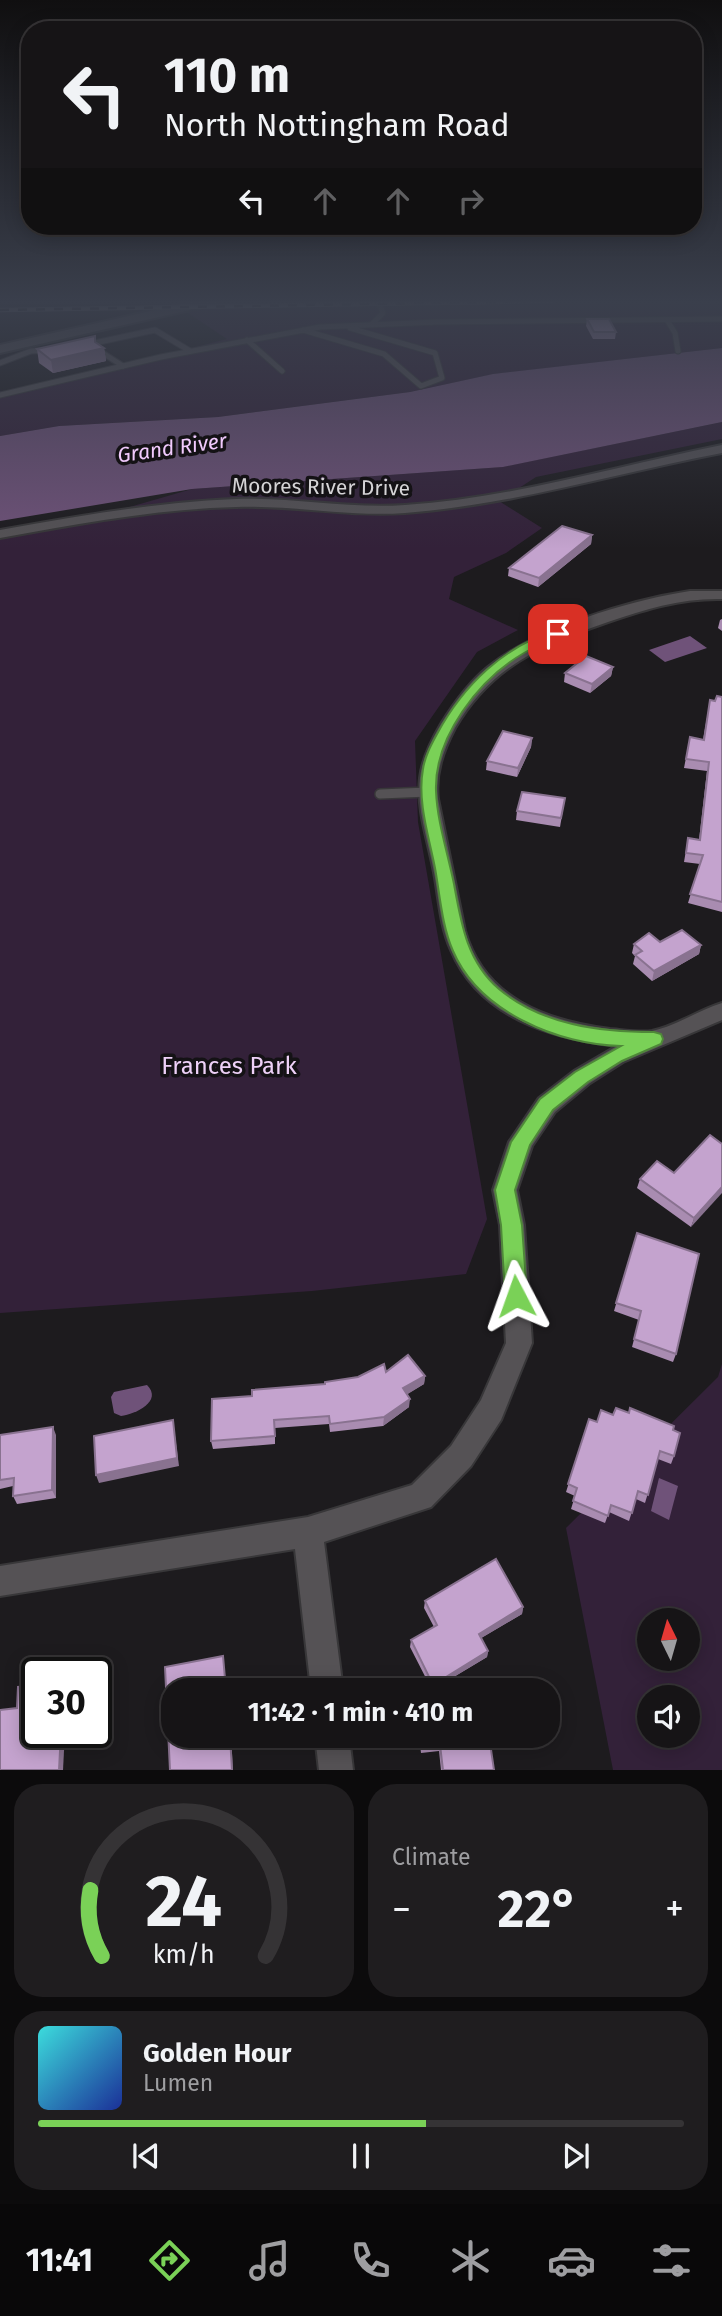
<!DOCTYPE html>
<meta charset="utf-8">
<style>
body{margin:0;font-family:"Fira Sans",sans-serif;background:#1f1d1f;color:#f1f3f6;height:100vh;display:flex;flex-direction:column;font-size:26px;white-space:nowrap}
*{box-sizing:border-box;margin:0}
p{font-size:23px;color:#9e9ea1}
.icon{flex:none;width:38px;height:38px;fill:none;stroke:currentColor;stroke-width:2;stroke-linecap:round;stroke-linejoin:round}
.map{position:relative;height:1770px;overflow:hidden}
.details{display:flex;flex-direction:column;gap:14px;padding:14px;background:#0c0b0c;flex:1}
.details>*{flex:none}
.banner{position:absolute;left:21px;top:21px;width:681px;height:214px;border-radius:28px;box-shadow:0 4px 18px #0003,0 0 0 2px #353335;background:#161416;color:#f1f3f6;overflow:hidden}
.needle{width:46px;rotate:355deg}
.fabs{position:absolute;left:637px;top:1608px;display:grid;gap:14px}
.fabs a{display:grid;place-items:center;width:63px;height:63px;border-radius:50%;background:#161416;box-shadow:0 4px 18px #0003,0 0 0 2px #353335;font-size:35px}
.speed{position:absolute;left:21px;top:1657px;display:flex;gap:14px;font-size:35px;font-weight:700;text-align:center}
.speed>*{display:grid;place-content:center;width:91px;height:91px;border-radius:50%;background:#161416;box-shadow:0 4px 18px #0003,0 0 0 2px #353335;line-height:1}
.speed .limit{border:4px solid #111;border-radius:10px;background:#fff;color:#111}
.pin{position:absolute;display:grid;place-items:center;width:60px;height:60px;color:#fff;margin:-30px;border-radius:14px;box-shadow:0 4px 10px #0006}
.me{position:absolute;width:77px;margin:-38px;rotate:356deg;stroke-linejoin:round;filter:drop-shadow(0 0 5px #0008)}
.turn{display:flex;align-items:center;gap:24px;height:147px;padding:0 28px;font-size:32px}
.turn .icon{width:91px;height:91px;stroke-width:2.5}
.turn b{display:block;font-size:49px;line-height:60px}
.lanes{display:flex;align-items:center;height:66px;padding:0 28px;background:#0003;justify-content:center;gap:35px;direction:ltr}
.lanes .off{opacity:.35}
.big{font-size:52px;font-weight:700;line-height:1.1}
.details .tile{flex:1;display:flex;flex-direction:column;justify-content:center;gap:10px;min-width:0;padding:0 24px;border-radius:28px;background:#1f1d1f}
.details .dial{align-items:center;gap:0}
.dial svg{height:182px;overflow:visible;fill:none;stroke:#353335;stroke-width:7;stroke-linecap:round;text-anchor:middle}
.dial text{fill:#f1f3f6;stroke:none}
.song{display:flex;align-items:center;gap:21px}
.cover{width:84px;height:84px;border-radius:10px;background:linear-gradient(135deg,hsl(180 70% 55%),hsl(230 70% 35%))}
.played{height:7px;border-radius:4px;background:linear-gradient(90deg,#7ad157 60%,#353335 60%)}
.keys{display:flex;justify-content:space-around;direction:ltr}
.heat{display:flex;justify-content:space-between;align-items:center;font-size:38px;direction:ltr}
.details .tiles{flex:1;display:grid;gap:14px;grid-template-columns:1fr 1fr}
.tile:last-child{grid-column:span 2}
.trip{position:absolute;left:161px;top:1678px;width:399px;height:70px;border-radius:28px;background:#161416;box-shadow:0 4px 18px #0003,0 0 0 2px #353335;font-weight:700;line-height:70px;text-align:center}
.tab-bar{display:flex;height:112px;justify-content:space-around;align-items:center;background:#090809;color:#9e9ea1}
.tab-bar .icon{width:49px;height:49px}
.tab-bar .current{color:#7ad157}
.tab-bar b{font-size:32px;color:#f1f3f6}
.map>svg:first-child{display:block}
</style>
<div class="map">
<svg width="722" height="1770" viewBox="0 0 722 1770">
<rect width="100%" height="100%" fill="#1d1b1e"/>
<g fill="#332139" fill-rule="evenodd">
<polygon points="722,302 722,348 494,374 410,392 218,417 59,426 0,436 0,391 9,395 227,339 182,309"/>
<polygon points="722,422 722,439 536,477 499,501 542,528 506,553 454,577 449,599 518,630 477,652 415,741 418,822 487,1219 466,1274 312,1291 0,1313 0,539 50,530 192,489 502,467"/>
<path d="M 722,1364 L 722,1770 L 613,1770 L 566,1528 L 718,1377 ZM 649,1620 L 688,1620 L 688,1659 L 649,1659 ZM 649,1698 L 688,1698 L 688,1736 L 649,1736 Z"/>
</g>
<g fill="#6f5279">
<polygon points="722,348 722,422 503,467 192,489 0,521 0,436 59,426 218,417 410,392 493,374"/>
<polygon points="690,636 707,648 665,662 649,650"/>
<path d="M 147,1385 C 163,1401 136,1414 121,1416 L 114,1413 L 111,1397 L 114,1392 Z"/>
<polygon points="659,1478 678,1486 669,1520 651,1511"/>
</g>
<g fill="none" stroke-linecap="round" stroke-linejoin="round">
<defs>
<g id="lane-far1">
<polyline points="667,320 675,333 678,351"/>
<polyline points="372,324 383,313 380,305"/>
<polyline points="303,330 384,354 421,386 442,378 435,353 350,328"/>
<polyline points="247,340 282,371"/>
<polyline points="85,345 155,330 190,351"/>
<polyline points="101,352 123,366"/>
<polyline points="0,363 31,351 50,350"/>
<polyline points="0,395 161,357 320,327 437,322 722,319"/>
</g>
<polyline id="lane" points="380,794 428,792"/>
<g id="street">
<path d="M 722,445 L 722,453 C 617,473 512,505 405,513 C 349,517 292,505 236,507 C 157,509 78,524 0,538 L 0,530 C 78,516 157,502 236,499 C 292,497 349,509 405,505 C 512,498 617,466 722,445 Z"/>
<path d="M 690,591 L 722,591 L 722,599 C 682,598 646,609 608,622 C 542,645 492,665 455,728 C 443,751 435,773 438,799 L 465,931 C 484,998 546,1021 610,1029 C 622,1030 641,1033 652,1031 C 676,1026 699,1010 722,1003 L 722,1020 L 623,1062 L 590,1083 L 555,1112 L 532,1146 L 517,1190 L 524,1225 L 532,1343 L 501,1420 L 471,1466 L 431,1507 L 324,1542 L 343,1690 L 311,1690 L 295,1549 L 0,1596 L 0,1566 L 308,1517 L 412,1485 L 451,1446 L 481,1400 L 506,1343 L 500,1225 L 493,1190 L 509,1142 L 539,1098 L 574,1071 L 617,1046 C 550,1038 479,1017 451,950 C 441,928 439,902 435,878 C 430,846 416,811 420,778 C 422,759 431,741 441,724 C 454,703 468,683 488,667 C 536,629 629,600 690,591 Z"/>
<polygon points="315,1736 349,1736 353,1770 319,1770"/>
</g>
<polygon id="secondary" points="195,301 219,301 212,305 0,353 0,345"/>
</defs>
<use href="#lane-far1" stroke="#383739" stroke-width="7"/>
<use href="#lane" stroke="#383739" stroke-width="12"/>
<use href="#street" stroke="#383739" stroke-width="4"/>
<use href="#secondary" stroke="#383739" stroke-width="4"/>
<use href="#lane-far1" stroke="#555255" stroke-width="5"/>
<use href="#lane" stroke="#555255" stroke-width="9"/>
<use href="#street" fill="#555255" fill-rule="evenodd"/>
<use href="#secondary" fill="#555255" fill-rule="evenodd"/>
<defs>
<polyline id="rail" points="0,310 551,301"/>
</defs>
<use href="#rail" stroke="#929193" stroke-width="4.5"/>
<use href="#rail" stroke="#141215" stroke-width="2.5" stroke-dasharray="9" stroke-linecap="butt"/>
</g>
<g fill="#a98cb1">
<polygon points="587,319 616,332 615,339 593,339 586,326"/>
<polygon points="104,348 106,361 53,373 39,363 37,349"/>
<polygon points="592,535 591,544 538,587 508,576 509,568"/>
<polygon points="722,619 722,631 718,628 720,620"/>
<polygon points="613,667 611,676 590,693 564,682 565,673"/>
<polygon points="722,697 722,912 688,903 700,864 684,862 688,838 699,840 707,771 684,768 690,737 703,740 710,700 715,701"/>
<polygon points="532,738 531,747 517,777 486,770 487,761"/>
<polygon points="565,798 560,827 516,820 517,811"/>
<polygon points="660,942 701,945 699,954 652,981 633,964 635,956 632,953 634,944"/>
<polygon points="722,1144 691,1227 637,1188 640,1179 674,1173"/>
<polygon points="637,1233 676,1354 673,1362 632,1347 639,1320 614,1311"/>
<polygon points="386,1372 425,1376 424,1384 407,1394 409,1407 383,1426 330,1432 329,1424 275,1428 275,1444 213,1449 211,1441 252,1396 325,1384"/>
<polygon points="613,1415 674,1456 671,1464 658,1459 645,1503 636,1499 629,1521 609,1512 605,1523 571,1509 575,1496 566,1492 589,1419 597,1422"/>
<polygon points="0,1435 56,1435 56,1498 17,1504 13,1496 13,1486 0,1489"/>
<polygon points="425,1601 523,1607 522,1614 481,1638 488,1651 487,1657 432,1690 410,1647 411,1640 434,1627 424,1608"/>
<polygon points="419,1736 517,1736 518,1740 516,1745 491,1749 494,1770 441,1770 439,1751 421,1753"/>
</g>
<g fill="#897290">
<polygon points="104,348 106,361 53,373 51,360"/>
<polygon points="592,535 591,544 538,587 539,578"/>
<polygon points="613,667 611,676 590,693 592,684"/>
<polygon points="532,738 531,747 517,777 518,768"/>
<polygon points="701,945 699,954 652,981 654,971"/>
<polygon points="722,1187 722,1193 691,1227 694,1218"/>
<polygon points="425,1376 424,1384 403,1397 403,1388"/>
<polygon points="410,1399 409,1407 383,1426 384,1417"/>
<polygon points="173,1420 179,1466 99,1483 96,1475"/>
<polygon points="53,1427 56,1435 56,1498 52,1490"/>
<polygon points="523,1607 522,1614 478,1640 479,1634"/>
<polygon points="488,1651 487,1657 432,1690 433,1685"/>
<polygon points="61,1732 65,1732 63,1770 59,1770"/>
<polygon points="230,1736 231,1736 233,1770 232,1770"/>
</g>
<g fill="#c4a3ce" stroke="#897290" stroke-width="2">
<polygon points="587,319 609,319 616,332 594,332"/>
<polygon points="95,336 95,342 104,348 51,360 37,349"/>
<polygon points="562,526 592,535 539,578 509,568"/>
<polygon points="586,656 613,667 592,684 565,673"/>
<polygon points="717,696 722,697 722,902 690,894 703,855 686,853 688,838 700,840 709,762 686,759 690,737 704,740 710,700 715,701"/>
<polygon points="503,731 532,738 518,768 487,761"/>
<polygon points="522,792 565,798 561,818 517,811"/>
<polygon points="682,930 701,945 654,971 635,955 642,951 634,944 649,933 660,942"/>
<polygon points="710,1135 722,1144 722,1187 694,1218 640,1179 657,1161 674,1173"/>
<polygon points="637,1233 699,1254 676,1354 634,1339 641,1311 616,1303"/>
<polygon points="408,1355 425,1376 403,1388 410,1399 384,1417 330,1424 329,1416 274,1420 275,1436 211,1441 212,1399 252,1396 252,1390 325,1384 325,1382 358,1377 384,1364 386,1372"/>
<polygon points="616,1408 629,1413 630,1408 674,1426 673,1430 680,1433 674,1456 660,1451 648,1495 638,1491 632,1513 611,1505 608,1516 573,1501 577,1488 568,1484 589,1419 597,1422 601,1410 613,1415"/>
<polygon points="173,1420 177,1458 96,1475 94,1436"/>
<polygon points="53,1427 52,1490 13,1496 14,1478 0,1480 0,1435"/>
<polygon points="496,1559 523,1607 479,1634 488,1651 433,1685 411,1640 437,1625 425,1601"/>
<polygon points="223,1656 226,1690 173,1690 173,1736 230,1736 232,1770 170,1770 165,1667"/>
<polygon points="37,1685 37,1732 61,1732 59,1770 0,1770 0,1710 17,1708 18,1687"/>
<polygon points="421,1736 517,1736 518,1740 490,1743 494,1770 443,1770 440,1745 422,1748"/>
</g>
<linearGradient id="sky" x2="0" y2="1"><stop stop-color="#100f10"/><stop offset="0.55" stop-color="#3a3f4c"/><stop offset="1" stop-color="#3a3f4c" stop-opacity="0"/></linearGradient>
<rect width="722" height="549" fill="url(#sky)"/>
<path fill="#7ad157" stroke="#4f8839" stroke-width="2" d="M 558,630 L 565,634 L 563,636 C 550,642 536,646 524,653 C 479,679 434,737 436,791 C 437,821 448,854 454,884 C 461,923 467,962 499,989 C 542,1025 600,1032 654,1032 L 661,1034 L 663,1039 L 661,1044 L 622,1061 L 588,1082 L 553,1110 L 530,1145 L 515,1190 L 522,1225 L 527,1296 L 523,1303 L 516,1306 L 508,1303 L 505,1296 L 501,1225 L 495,1190 L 511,1142 L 540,1099 L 575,1072 L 621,1046 C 559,1045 479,1012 453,951 C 442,926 440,896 435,868 C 429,837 417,801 423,769 C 425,756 431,745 437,734 C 463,686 504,645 558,630 Z"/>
<g text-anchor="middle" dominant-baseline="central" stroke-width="7" stroke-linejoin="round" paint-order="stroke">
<g font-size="21" font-style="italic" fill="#f1cafd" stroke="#141215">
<text transform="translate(172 448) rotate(-8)">Grand River</text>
</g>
<g font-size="21" fill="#d5d4d6" stroke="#141215">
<text transform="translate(321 487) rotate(1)">Moores River Drive</text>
</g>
<g font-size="24" fill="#eed1f8" stroke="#141215">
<text x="229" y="1066">Frances Park</text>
</g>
</g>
</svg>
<div class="fabs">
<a><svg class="needle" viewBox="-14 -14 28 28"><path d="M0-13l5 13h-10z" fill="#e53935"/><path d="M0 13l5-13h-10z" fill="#9e9ea1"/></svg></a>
<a><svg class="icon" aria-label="sound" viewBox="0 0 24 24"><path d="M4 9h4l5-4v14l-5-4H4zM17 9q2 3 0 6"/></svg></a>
</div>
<div class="speed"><div class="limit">30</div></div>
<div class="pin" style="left:558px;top:634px;background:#d93025"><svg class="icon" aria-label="arrive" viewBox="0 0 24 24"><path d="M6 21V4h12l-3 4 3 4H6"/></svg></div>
<svg class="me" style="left:516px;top:1296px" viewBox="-20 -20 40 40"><path d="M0-17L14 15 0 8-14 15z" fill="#7ad157" stroke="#fff" stroke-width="4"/></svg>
<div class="trip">11:42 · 1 min · 410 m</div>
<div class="banner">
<div class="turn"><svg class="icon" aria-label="left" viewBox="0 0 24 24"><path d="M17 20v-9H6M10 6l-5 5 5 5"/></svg><div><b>110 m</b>North Nottingham Road</div></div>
<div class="lanes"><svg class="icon" aria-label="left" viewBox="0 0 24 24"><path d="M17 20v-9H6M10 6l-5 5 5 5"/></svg><svg class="icon off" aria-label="ahead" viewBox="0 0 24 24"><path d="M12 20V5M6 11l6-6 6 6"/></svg><svg class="icon off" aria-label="ahead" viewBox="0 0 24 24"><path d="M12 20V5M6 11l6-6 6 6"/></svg><svg class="icon off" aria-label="right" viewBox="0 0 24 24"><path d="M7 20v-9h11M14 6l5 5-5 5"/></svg></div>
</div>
</div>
<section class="details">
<div class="tiles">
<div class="tile dial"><svg viewBox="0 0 100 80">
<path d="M14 69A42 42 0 1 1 86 69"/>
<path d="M14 69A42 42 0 0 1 9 40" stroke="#7ad157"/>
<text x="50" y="56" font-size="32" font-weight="700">24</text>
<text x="50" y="72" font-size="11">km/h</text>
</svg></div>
<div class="tile"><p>Climate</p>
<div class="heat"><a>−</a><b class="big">22°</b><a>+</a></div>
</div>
<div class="tile">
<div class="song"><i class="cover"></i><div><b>Golden Hour</b><p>Lumen</p></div></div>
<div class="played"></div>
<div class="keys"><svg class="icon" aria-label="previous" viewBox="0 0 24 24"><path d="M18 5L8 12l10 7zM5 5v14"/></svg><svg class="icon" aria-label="pause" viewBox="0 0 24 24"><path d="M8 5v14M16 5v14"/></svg><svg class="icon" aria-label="next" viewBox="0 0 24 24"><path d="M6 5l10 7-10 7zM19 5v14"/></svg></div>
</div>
</div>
</section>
<nav class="tab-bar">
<b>11:41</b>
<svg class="icon current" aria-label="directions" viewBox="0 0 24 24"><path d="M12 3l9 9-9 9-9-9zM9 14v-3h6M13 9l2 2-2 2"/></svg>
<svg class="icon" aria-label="music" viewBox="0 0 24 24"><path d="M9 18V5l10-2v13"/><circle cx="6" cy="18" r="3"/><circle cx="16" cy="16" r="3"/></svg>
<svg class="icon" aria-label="phone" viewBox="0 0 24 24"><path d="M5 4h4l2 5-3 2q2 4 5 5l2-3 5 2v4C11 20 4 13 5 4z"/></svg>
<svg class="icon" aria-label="climate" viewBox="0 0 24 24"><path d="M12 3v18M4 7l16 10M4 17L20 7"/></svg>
<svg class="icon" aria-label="car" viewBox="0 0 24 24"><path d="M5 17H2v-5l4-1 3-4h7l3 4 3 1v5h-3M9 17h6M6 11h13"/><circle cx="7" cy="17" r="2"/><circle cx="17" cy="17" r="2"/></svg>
<svg class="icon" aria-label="filters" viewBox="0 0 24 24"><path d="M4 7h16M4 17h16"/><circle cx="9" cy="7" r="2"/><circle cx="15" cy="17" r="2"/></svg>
</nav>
